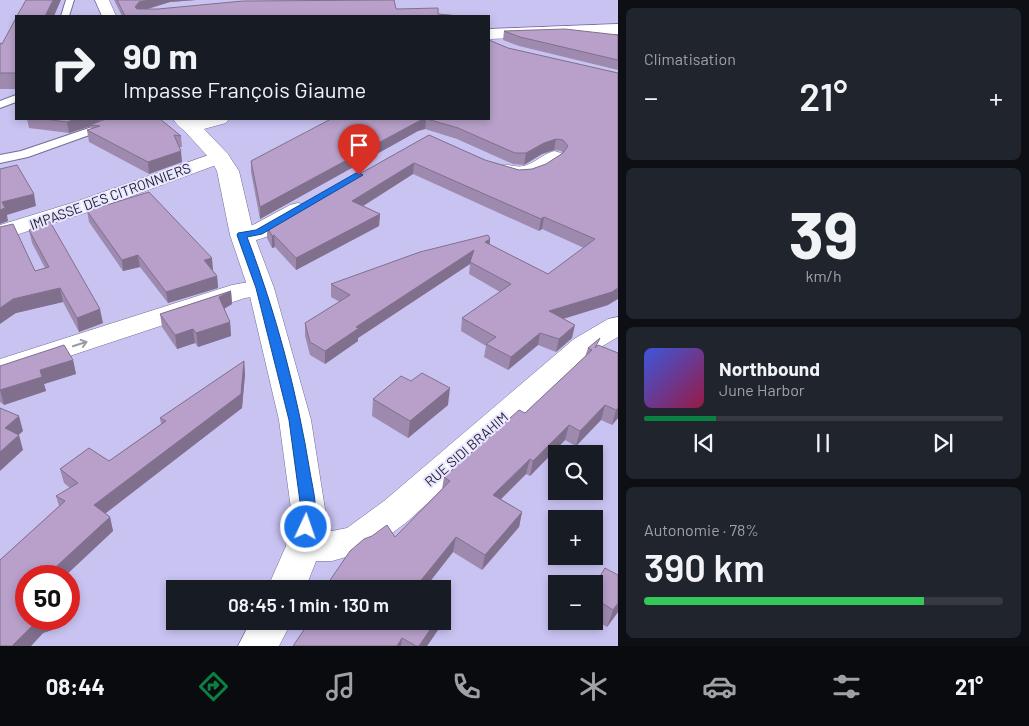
<!DOCTYPE html>
<html lang="fr">
<meta charset="utf-8">
<style>
body{margin:0;font-family:Barlow,sans-serif;background:#20242c;color:#f1f3f6;height:100vh;display:flex;flex-direction:column;font-size:19px;white-space:nowrap}
*{box-sizing:border-box;margin:0}
p{font-size:16px;color:#9ea1a6}
.icon{flex:none;width:28px;height:28px;fill:none;stroke:currentColor;stroke-width:2;stroke-linecap:round;stroke-linejoin:round}
.map{position:relative;flex:1;overflow:hidden}
.drawer{display:flex;flex-direction:column;gap:8px;padding:8px;background:#0d0f14;width:411px}
.drawer>*{flex:none}
.hud{position:absolute;left:15px;top:15px;width:475px;height:105px;border-radius:0px;box-shadow:0 2px 8px #0003;background:#171b24;color:#f1f3f6;overflow:hidden}
.tools{position:absolute;left:548px;top:445px;display:grid;gap:10px}
.tools a{display:grid;place-items:center;width:55px;height:55px;border-radius:0px;background:#171b24;box-shadow:0 2px 8px #0003;font-size:25px}
.speed{position:absolute;left:15px;top:565px;display:flex;gap:10px;font-size:25px;font-weight:700;text-align:center}
.speed>*{display:grid;place-content:center;width:65px;height:65px;border-radius:50%;background:#171b24;box-shadow:0 2px 8px #0003;line-height:1}
.speed .limit{border:8px solid #d22;background:#fff;color:#111}
.pin{position:absolute;display:grid;place-items:center;width:42px;height:42px;color:#fff;margin:-51px -21px;border-radius:50% 50% 50% 0;rotate:-45deg;box-shadow:0 0 5px #0007}
.pin .icon{rotate:45deg}
.me{position:absolute;width:55px;margin:-28px;rotate:3deg;stroke-linejoin:round;filter:drop-shadow(0 0 4px #0008)}
.turn{display:flex;align-items:center;gap:18px;height:105px;padding:0 25px;font-size:22px}
.turn .icon{width:65px;height:65px;stroke-width:2.5}
.turn b{display:block;font-size:35px;line-height:42px}
.big{font-size:38px;font-weight:600;line-height:1.1}
.drawer .widget{flex:1;display:flex;flex-direction:column;justify-content:center;gap:8px;min-width:0;padding:0 18px;border-radius:8px;background:#20242c}
.drawer .dial{align-items:center;gap:0}
.dial b{font-size:65px;line-height:1}
.song{display:flex;align-items:center;gap:15px}
.cover{width:60px;height:60px;border-radius:8px;background:linear-gradient(135deg,hsl(230 70% 55%),hsl(340 70% 35%))}
.played{height:5px;border-radius:2px;background:linear-gradient(90deg,#0b8043 20%,#363941 20%)}
.keys{display:flex;justify-content:space-around;direction:ltr}
.heat{display:flex;justify-content:space-between;align-items:center;font-size:28px;direction:ltr}
.charge{height:8px;border-radius:4px;background:linear-gradient(90deg,#34c759 78%,#363941 0)}
.trip{position:absolute;left:166px;top:580px;width:285px;height:50px;border-radius:0px;background:#171b24;box-shadow:0 2px 8px #0003;font-weight:600;line-height:50px;text-align:center}
.menu{display:flex;height:80px;justify-content:space-around;align-items:center;background:#090b0e;color:#9ea1a6}
.menu .icon{width:35px;height:35px}
.menu .active{color:#0b8043}
.menu b{font-size:22px;color:#f1f3f6}
main{display:flex;flex:1;min-height:0}
.map>svg:first-child{display:block}
</style>
<main>
<div class="map">
<svg width="618" height="646" viewBox="0 0 618 646">
<rect width="100%" height="100%" fill="#c9c3f2"/>
<g fill="none" stroke-linecap="round" stroke-linejoin="round">
<defs>
<g id="lane">
<polygon points="66,0 74,0 69,16 61,16"/>
<polygon points="16,95 16,102 0,108 0,101"/>
<polygon points="103,119 115,119 106,129 28,157 0,163 0,155 21,151 98,125"/>
</g>
<g id="street">
<polygon points="95,0 109,0 116,16 102,16"/>
<path d="M 173,119 L 194,119 L 201,127 L 198,131 C 186,134 180,129 173,119 Z"/>
<polygon points="220,151 227,153 230,157 227,161 91,211 0,240 0,225 75,202"/>
<path d="M 554,151 L 561,153 L 564,157 C 550,178 521,180 498,175 L 495,170 L 498,165 C 507,163 515,168 524,166 C 535,163 543,154 554,151 Z"/>
<path d="M 298,203 L 306,205 L 310,210 L 306,215 C 284,227 259,247 234,240 L 230,235 L 234,230 L 251,226 L 290,205 Z"/>
<polygon points="261,280 270,282 274,288 270,294 245,298 0,379 0,359 232,285"/>
<polygon points="618,317 618,337 594,351 408,521 370,550 332,561 304,561 291,556 286,546 291,536 304,531 332,531 347,528 384,501 574,339 608,319"/>
</g>
<g id="secondary">
<polygon points="618,24 618,34 489,39 489,29"/>
<polygon points="198,119 229,119 226,123 204,129 227,153 239,171 254,235 274,288 311,420 325,509 322,546 305,589 267,589 286,546 291,509 279,420 248,288 230,235 217,171 211,160 181,127 184,123"/>
<polygon points="251,621 292,621 279,646 238,646"/>
</g>
</defs>
<use href="#lane" stroke="#726c96" stroke-width="2"/>
<use href="#street" stroke="#726c96" stroke-width="1"/>
<use href="#secondary" stroke="#726c96" stroke-width="1"/>
<use href="#lane" fill="#fff" fill-rule="evenodd"/>
<use href="#street" fill="#fff" fill-rule="evenodd"/>
<use href="#secondary" fill="#fff" fill-rule="evenodd"/>
</g>
<g fill="#9e8aae">
<polygon points="114,0 196,0 170,2 148,9 396,9 459,16 122,16"/>
<polygon points="16,18 16,89 0,89 0,43 2,44"/>
<polygon points="504,31 618,35 618,70 519,46 503,40"/>
<polygon points="489,40 508,48 618,73 608,305 563,319 572,338 556,352 538,345 508,370 484,357 486,346 461,331 462,318 500,292 469,274 470,264 358,338 358,341 325,364 310,355 305,336 305,323 340,302 331,297 331,284 490,239 490,245 548,274 584,248 542,229 539,231 413,174 363,206 380,214 379,226 296,270 275,247 272,248 267,238 267,226 429,135 485,160 519,170 532,169 546,164 563,153 561,151 554,150 542,154 524,165 513,164 457,139 425,129 418,131 260,219 251,172 251,161"/>
<polygon points="27,119 101,119 99,121 181,136 182,147 179,147 182,162 149,174 89,142 87,130 91,129 91,126 69,133 29,128"/>
<polygon points="87,211 213,270 212,270 217,276 218,288 168,303 140,267 123,271 89,222"/>
<polygon points="29,230 103,323 79,332 63,302 16,313 35,271 45,268 32,243"/>
<polygon points="231,291 232,304 224,309 230,322 231,336 198,347 195,343 177,349 162,327 160,314"/>
<polygon points="598,345 618,353 618,418 612,425 601,420 576,446 565,440 530,476 526,474 501,499 522,512 519,527 482,570 453,552 425,588 324,589 395,537 442,489 444,477 525,413 585,357 588,348"/>
<polygon points="73,360 76,374 44,384 46,391 4,405 0,402 0,366"/>
<polygon points="244,361 245,374 242,408 105,513 110,517 113,531 65,576 26,576 26,619 58,619 57,623 52,630 43,633 31,646 0,646 0,560 59,506 56,496 70,488 64,483 60,469 89,448 109,461 161,424 160,418"/>
<polygon points="411,381 448,405 408,438 372,416 373,399"/>
<polygon points="594,586 618,612 607,627 594,619"/>
<polygon points="447,617 427,646 293,646"/>
</g>
<g fill="#81708d">
<polygon points="53,0 61,0 54,16 45,16"/>
<polygon points="147,0 196,0 170,2 140,11 135,7 139,2"/>
<polygon points="75,119 101,119 97,123 90,125 91,126 69,133 67,122"/>
<polygon points="426,119 425,129 418,131 260,219 260,207 419,121"/>
<polygon points="556,139 554,150 542,154 524,165 526,153 544,143"/>
<polygon points="181,151 182,162 149,174 148,162"/>
<polygon points="414,163 413,174 352,213 352,201"/>
<polygon points="34,194 36,206 7,215 8,221 0,224 0,210 2,202"/>
<polygon points="380,214 379,226 296,270 296,258"/>
<polygon points="544,217 542,229 539,231 541,219"/>
<polygon points="274,235 275,247 272,248 272,236"/>
<polygon points="490,239 489,251 485,242"/>
<polygon points="474,250 470,264 358,338 358,341 325,364 325,351 356,327"/>
<polygon points="138,255 140,267 123,271 122,260"/>
<polygon points="212,258 213,270 205,272 204,260"/>
<polygon points="217,276 218,288 168,303 166,292"/>
<polygon points="60,288 63,302 16,313 0,324 0,308 13,299"/>
<polygon points="618,288 618,299 608,305 546,324 549,311"/>
<polygon points="231,291 232,304 220,311 219,297"/>
<polygon points="100,309 103,323 79,332 77,318"/>
<polygon points="230,322 231,336 198,347 196,333"/>
<polygon points="575,325 572,338 556,352 559,339"/>
<polygon points="193,329 195,343 177,349 175,335"/>
<polygon points="540,333 538,345 508,370 511,357"/>
<polygon points="73,360 76,374 44,384 46,391 4,405 0,390 40,370"/>
<polygon points="244,361 245,374 242,408 97,520 94,505"/>
<polygon points="450,388 448,405 408,438 410,421"/>
<polygon points="605,405 601,420 576,446 580,431"/>
<polygon points="618,408 618,418 612,425 616,410"/>
<polygon points="19,416 23,431 10,443 5,428"/>
<polygon points="569,425 565,440 530,476 533,461"/>
<polygon points="19,435 23,450 0,471 0,452"/>
<polygon points="530,459 526,474 490,510 493,495"/>
<polygon points="522,512 519,527 482,570 485,555"/>
<polygon points="110,517 113,531 65,576 46,576"/>
<polygon points="456,537 453,552 424,589 418,584"/>
<polygon points="449,602 447,617 427,646 419,646 436,621 442,621 442,612"/>
<polygon points="618,603 618,612 607,627 613,610"/>
<polygon points="39,619 58,619 57,623 52,630 43,633 31,646 12,646"/>
<polygon points="402,638 401,646 397,646"/>
</g>
<g fill="#b8a0ca" stroke="#81708d">
<polygon points="26,0 53,0 45,16 17,16"/>
<polygon points="117,0 147,0 139,2 135,7 137,9 158,9 243,1 394,0 396,9 438,8 438,14 459,16 125,16"/>
<polygon points="16,18 16,73 0,73 0,43 2,44"/>
<polygon points="489,28 489,40 508,48 618,73 618,288 612,292 549,311 575,325 559,339 540,333 511,357 486,344 496,337 462,318 511,284 470,262 474,250 356,327 359,328 325,351 310,342 305,323 350,295 331,284 420,252 488,235 490,239 485,242 548,274 595,239 544,217 541,219 414,163 352,201 380,214 296,258 274,235 272,236 267,226 429,135 485,160 519,170 532,169 546,164 563,153 568,146 563,140 556,139 544,143 526,153 515,153 458,128 427,119 489,119"/>
<polygon points="565,29 618,35 618,60 520,37 504,31"/>
<polygon points="44,119 75,119 67,122"/>
<polygon points="106,119 160,119 181,136 174,135 181,151 148,162 87,130 100,126 90,125"/>
<polygon points="331,119 425,119 419,121 260,207 251,161"/>
<polygon points="17,165 34,194 2,202 5,208 0,210 0,169"/>
<polygon points="149,192 212,258 204,260 217,276 166,292 138,255 122,260 87,211"/>
<polygon points="49,220 100,309 77,318 60,288 13,299 0,308 0,227 13,224 35,271 49,267 29,230"/>
<polygon points="231,291 219,297 230,322 196,333 193,329 175,335 160,314"/>
<polygon points="600,338 595,348 598,345 618,353 618,408 616,410 605,405 580,431 569,425 533,461 530,459 493,495 522,512 485,555 456,537 418,584 427,589 324,589 350,551 364,539 372,536 387,525 395,537 450,481 444,477 519,410 525,413 592,350 588,348"/>
<polygon points="64,345 73,360 40,370 42,377 0,390 0,366"/>
<polygon points="244,361 241,394 94,505 110,517 46,576 26,576 26,619 39,619 12,646 0,646 0,560 65,501 56,496 78,483 60,469 89,448 109,461 166,421 160,418"/>
<polygon points="422,373 450,388 410,421 373,399 401,376 411,381"/>
<polygon points="0,408 19,416 5,428 19,435 0,452"/>
<polygon points="605,568 618,575 618,603 613,610 594,598 594,586"/>
<polygon points="442,598 449,602 442,612"/>
<polygon points="310,621 436,621 419,646 416,646 402,638 397,646 293,646"/>
</g>
<defs><path id="oneway-shaft" d="M-6 0H5M1.5-3L5.5 0L1.5 3" fill="none" stroke-width="1.6" stroke-linecap="round" stroke-linejoin="round" transform="scale(1.25)"/></defs>
<use stroke="#9b9aa2" href="#oneway-shaft" transform="translate(80 344) rotate(-18)"/>
<path fill="#1a73e8" stroke="#114b97" d="M 356,173 L 359,173 L 363,175 L 262,234 L 247,237 C 276,313 297,392 310,472 C 313,490 320,514 311,531 L 306,533 L 301,531 L 299,527 L 301,509 L 289,420 L 256,288 L 237,235 L 238,233 L 256,230 Z"/>
<g text-anchor="middle" dominant-baseline="central" stroke-width="4" stroke-linejoin="round" paint-order="stroke">
<g font-size="14" fill="#211e30" stroke="#e9e7ff">
<text transform="translate(110 196) rotate(-20)">IMPASSE DES CITRONNIERS</text>
<text transform="translate(466 449) rotate(-41)">RUE SIDI BRAHIM</text>
</g>
</g>
</svg>
<div class="tools">
<a><svg class="icon" aria-label="search" viewBox="0 0 24 24"><circle cx="10" cy="10" r="6"/><path d="M15 15l6 6"/></svg></a>
<a>+</a>
<a>−</a>
</div>
<div class="speed"><div class="limit">50</div></div>
<div class="pin" style="left:359px;top:175px;background:#d93025"><svg class="icon" aria-label="arrive" viewBox="0 0 24 24"><path d="M6 21V4h12l-3 4 3 4H6"/></svg></div>
<svg class="me" style="left:306px;top:527px" viewBox="-20 -20 40 40"><circle r="17" fill="#1a73e8" stroke="#fff" stroke-width="3"/><path d="M0-11L8 9 0 5-8 9z" fill="#fff"/></svg>
<div class="trip">08:45 · 1 min · 130 m</div>
<div class="hud">
<div class="turn"><svg class="icon" aria-label="right" viewBox="0 0 24 24"><path d="M7 20v-9h11M14 6l5 5-5 5"/></svg><div><b>90 m</b>Impasse François Giaume</div></div>
</div>
</div>
<section class="drawer">
<div class="widget"><p>Climatisation</p>
<div class="heat"><a>−</a><b class="big">21°</b><a>+</a></div>
</div>
<div class="widget dial"><b>39</b><p>km/h</p></div>
<div class="widget">
<div class="song"><i class="cover"></i><div><b>Northbound</b><p>June Harbor</p></div></div>
<div class="played"></div>
<div class="keys"><svg class="icon" aria-label="previous" viewBox="0 0 24 24"><path d="M18 5L8 12l10 7zM5 5v14"/></svg><svg class="icon" aria-label="pause" viewBox="0 0 24 24"><path d="M8 5v14M16 5v14"/></svg><svg class="icon" aria-label="next" viewBox="0 0 24 24"><path d="M6 5l10 7-10 7zM19 5v14"/></svg></div>
</div>
<div class="widget"><p>Autonomie · 78%</p><b class="big">390 km</b><div class="charge"></div></div>
</section>
</main>
<nav class="menu">
<b>08:44</b>
<svg class="icon active" aria-label="directions" viewBox="0 0 24 24"><path d="M12 3l9 9-9 9-9-9zM9 14v-3h6M13 9l2 2-2 2"/></svg>
<svg class="icon" aria-label="music" viewBox="0 0 24 24"><path d="M9 18V5l10-2v13"/><circle cx="6" cy="18" r="3"/><circle cx="16" cy="16" r="3"/></svg>
<svg class="icon" aria-label="phone" viewBox="0 0 24 24"><path d="M5 4h4l2 5-3 2q2 4 5 5l2-3 5 2v4C11 20 4 13 5 4z"/></svg>
<svg class="icon" aria-label="climate" viewBox="0 0 24 24"><path d="M12 3v18M4 7l16 10M4 17L20 7"/></svg>
<svg class="icon" aria-label="car" viewBox="0 0 24 24"><path d="M5 17H2v-5l4-1 3-4h7l3 4 3 1v5h-3M9 17h6M6 11h13"/><circle cx="7" cy="17" r="2"/><circle cx="17" cy="17" r="2"/></svg>
<svg class="icon" aria-label="filters" viewBox="0 0 24 24"><path d="M4 7h16M4 17h16"/><circle cx="9" cy="7" r="2"/><circle cx="15" cy="17" r="2"/></svg>
<b>21°</b>
</nav>
